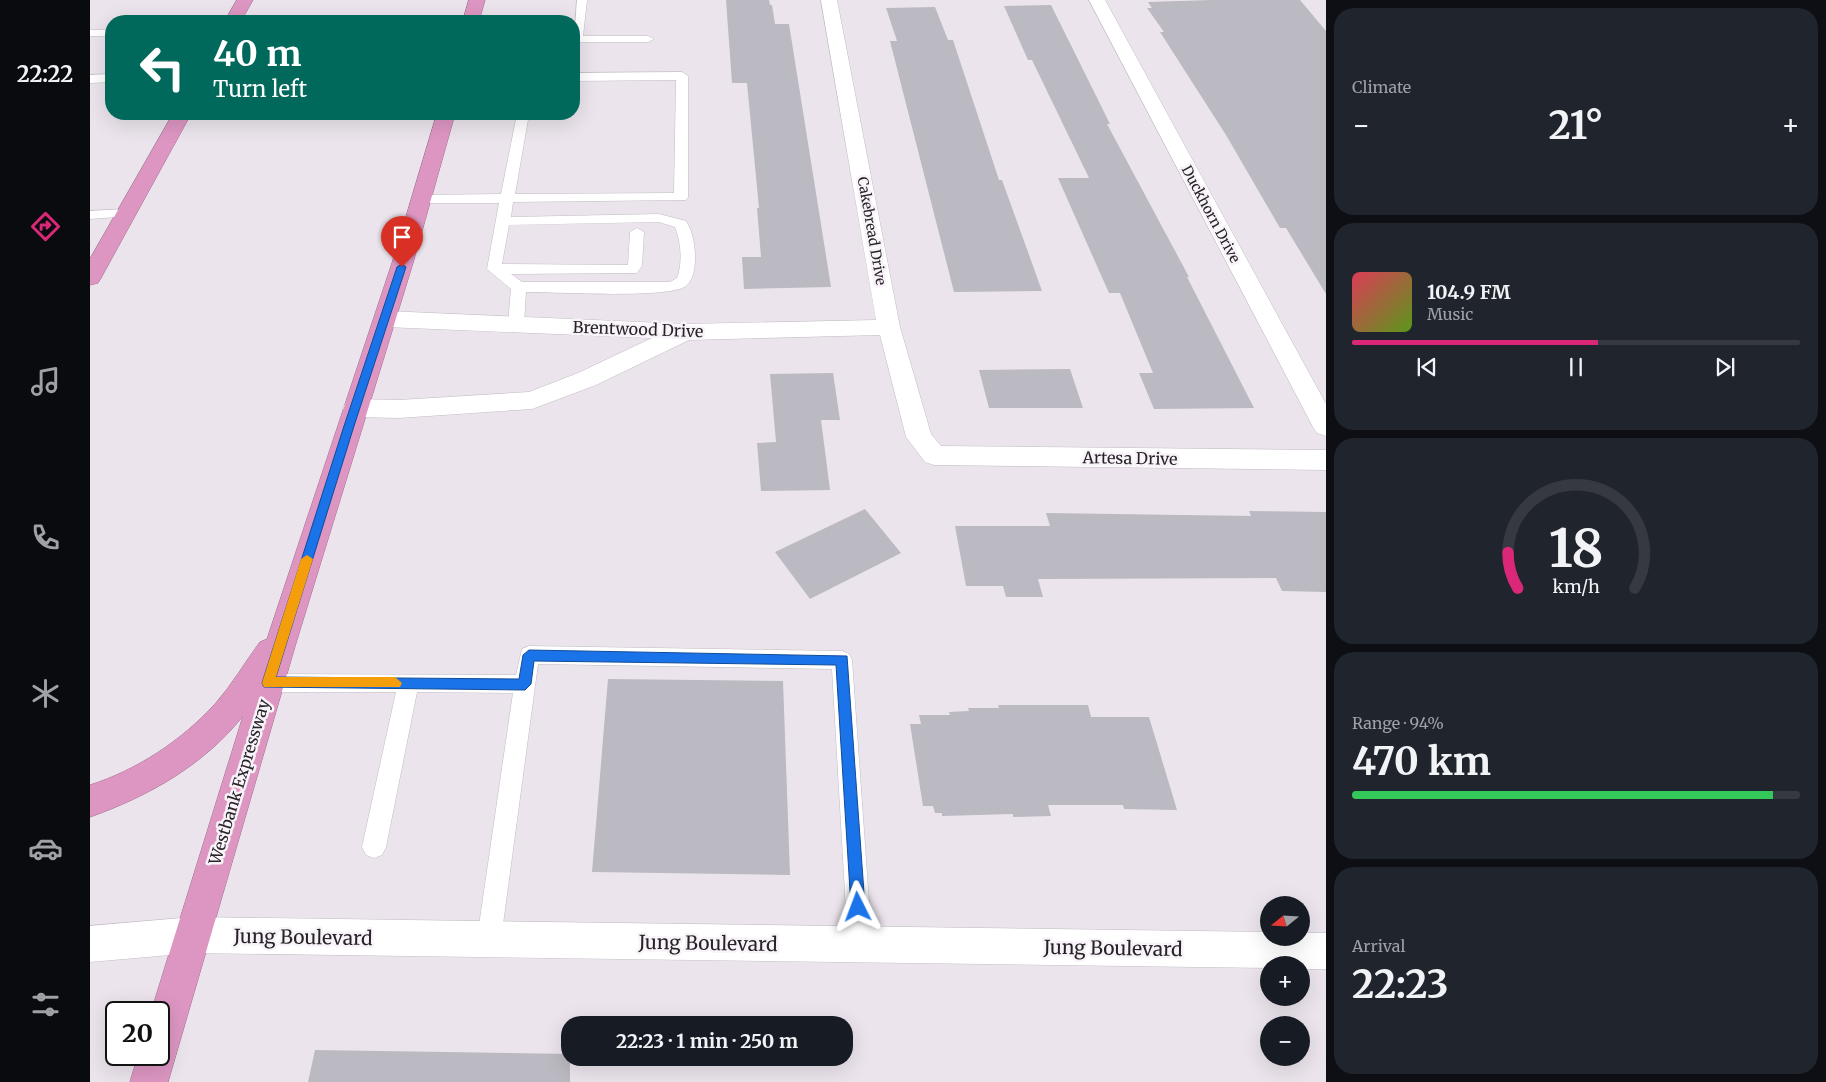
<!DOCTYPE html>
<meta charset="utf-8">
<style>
body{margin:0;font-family:Merriweather,serif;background:#20242c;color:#f1f3f6;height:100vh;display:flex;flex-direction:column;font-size:19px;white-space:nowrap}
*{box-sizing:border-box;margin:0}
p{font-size:16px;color:#9ea1a6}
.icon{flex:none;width:28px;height:28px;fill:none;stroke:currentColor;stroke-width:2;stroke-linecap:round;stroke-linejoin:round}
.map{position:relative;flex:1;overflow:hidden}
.drawer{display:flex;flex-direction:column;gap:8px;padding:8px;background:#0d0f14;width:500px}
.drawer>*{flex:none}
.hud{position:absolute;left:15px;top:15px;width:475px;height:105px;border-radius:20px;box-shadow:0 5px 20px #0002;background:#00695c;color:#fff;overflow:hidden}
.needle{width:32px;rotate:252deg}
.tools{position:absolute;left:1170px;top:896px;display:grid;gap:10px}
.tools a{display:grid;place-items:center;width:50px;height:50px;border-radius:50%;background:#171b24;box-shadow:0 5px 20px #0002;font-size:25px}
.speed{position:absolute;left:15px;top:1001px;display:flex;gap:10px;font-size:25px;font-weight:700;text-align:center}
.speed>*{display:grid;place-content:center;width:65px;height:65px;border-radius:50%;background:#171b24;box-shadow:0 5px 20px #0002;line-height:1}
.speed .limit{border:2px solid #111;border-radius:8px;background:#fff;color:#111}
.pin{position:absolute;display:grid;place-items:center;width:42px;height:42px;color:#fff;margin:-51px -21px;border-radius:50% 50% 50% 0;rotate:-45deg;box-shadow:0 0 5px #0007}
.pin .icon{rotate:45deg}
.me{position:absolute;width:55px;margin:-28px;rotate:357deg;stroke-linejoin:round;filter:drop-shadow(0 0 4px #0008)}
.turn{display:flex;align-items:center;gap:18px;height:105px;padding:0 25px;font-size:22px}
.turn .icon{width:65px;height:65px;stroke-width:2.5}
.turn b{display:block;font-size:35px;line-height:42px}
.big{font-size:38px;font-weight:700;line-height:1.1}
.drawer .widget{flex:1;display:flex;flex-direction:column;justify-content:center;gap:8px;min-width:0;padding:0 18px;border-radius:20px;background:#20242c}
.drawer .dial{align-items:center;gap:0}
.dial svg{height:130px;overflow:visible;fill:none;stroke:#363941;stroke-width:7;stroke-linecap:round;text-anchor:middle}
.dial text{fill:#f1f3f6;stroke:none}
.song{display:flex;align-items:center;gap:15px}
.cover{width:60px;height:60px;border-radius:8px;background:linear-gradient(135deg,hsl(350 70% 55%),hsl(90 70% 35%))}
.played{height:5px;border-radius:2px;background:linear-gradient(90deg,#db2777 55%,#363941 55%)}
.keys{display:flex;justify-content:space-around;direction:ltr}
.heat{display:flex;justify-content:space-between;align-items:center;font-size:28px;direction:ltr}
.charge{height:8px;border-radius:4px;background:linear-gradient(90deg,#34c759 94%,#363941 0)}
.trip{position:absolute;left:471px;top:1016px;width:292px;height:50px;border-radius:20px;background:#171b24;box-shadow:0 5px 20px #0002;font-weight:700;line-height:50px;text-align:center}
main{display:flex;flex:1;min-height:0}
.tab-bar{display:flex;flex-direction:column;width:90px;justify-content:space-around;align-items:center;background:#090b0e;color:#9ea1a6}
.tab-bar .icon{width:35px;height:35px}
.tab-bar .on{color:#db2777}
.tab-bar b{font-size:22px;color:#f1f3f6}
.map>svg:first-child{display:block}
</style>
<main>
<nav class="tab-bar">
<b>22:22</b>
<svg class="icon on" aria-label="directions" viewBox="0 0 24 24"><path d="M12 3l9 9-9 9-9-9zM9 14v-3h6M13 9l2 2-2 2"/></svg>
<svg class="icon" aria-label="music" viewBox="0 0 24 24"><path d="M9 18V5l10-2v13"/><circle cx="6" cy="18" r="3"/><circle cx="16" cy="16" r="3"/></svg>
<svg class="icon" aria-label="phone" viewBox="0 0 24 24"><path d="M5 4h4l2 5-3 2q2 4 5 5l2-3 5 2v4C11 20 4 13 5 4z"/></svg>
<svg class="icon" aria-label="climate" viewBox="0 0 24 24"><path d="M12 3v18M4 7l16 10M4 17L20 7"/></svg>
<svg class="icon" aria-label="car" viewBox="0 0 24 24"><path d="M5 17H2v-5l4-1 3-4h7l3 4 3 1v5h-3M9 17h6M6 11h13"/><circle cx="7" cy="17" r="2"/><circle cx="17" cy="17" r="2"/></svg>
<svg class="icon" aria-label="filters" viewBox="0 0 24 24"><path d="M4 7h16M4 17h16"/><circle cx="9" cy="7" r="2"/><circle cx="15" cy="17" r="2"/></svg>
</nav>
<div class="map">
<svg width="1236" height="1082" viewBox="0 0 1236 1082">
<rect width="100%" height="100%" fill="#ebe4ec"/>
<g fill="#bbb9c1">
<polygon points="636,0 679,0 680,5 682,5 685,24 699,24 741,287 654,289 652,257 671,257 667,208 669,208 657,83 642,83"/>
<polygon points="1122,0 1210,0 1236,31 1236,294 1196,228 1190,228 1136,135 1070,32 1074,32 1057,8 1062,8 1058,2"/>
<polygon points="961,5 1020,124 1017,124 1099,277 1097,277 1164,408 1064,409 1049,373 1063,373 1030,293 1019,293 968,178 999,178 942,60 938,60 914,6"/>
<polygon points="845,7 858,40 863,40 909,180 912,180 952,291 864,292 800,41 807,41 796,8"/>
<polygon points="980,369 993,408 899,408 889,370"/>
<polygon points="743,373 750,420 731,420 740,490 671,491 667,443 686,442 680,374"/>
<polygon points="775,509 811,553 720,599 685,552"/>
<polygon points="1159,511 1236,512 1236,592 1192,591 1186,578 948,579 953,597 916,597 913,586 876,586 865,526 960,526 956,513 1161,516"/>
<polygon points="518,679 693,681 700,875 502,872"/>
<polygon points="908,705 998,705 1001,717 1059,717 1087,810 1034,809 1033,805 958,805 961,816 923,817 923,814 852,816 852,813 845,813 843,806 833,806 820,724 831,724 829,715 860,715 859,712 879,711 878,708 909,708"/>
<polygon points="225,1050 480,1054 480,1082 218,1082"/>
</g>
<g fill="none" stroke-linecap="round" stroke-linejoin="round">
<defs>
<g id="lane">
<polygon points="487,0 497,0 493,36 558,36 564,39 558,42 484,42"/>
<polygon points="96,16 100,17 100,21 90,21 92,17"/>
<polygon points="71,17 80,21 66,21 67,18"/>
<rect x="0" y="30" width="21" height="6"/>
<path d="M 592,72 L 598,76 L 598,197 L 596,200 L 423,202 L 421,217 L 569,214 L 596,221 C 603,232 605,245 605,258 C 605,267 604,279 596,286 C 579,299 464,292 436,292 L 434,324 L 432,328 L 420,328 L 418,324 L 421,289 L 397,269 L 409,203 L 333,203 L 326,199 L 333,195 L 411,194 L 427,114 L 439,114 L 425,194 L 584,193 L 586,80 L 484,81 L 484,73 ZM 569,222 L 585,227 C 591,242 593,262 587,278 L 580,282 L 432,282 L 421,274 L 547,273 L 552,266 L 554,232 L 547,228 L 540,232 L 538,265 L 412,264 L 419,225 Z"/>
<polygon points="21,74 21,82 0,83 0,75"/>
<polygon points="36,209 41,210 43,213 41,216 0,219 0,211"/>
<polygon points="439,646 752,651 759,654 762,660 782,945 779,954 770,957 761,954 758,945 742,669 448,664 411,939 408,948 399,951 390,948 387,939 423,693 327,692 296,847 292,855 284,858 276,855 272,847 306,692 178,692 171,690 168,683 171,676 178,674 426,675 432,649"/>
</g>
<g id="street">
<polygon points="731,0 747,0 810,327 841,434 851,446 1236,450 1236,470 844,465 835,462 816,437 790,335 599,340 506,385 442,409 309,418 265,417 256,414 253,408 256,402 265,399 309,400 439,392 488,373 562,338 296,327 288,324 285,319 288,314 296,311 595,324 786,320"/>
<polygon points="999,0 1015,0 1236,404 1236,436 1227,433 1223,427"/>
<polygon points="103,917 1179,932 1179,938 1211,938 1211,933 1236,933 1236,969 1211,969 1211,965 1179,965 1179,968 103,953 0,962 0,926"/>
</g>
<g id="highway">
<polygon points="147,0 163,0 151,21 135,21"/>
<polygon points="379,0 395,0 389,21 373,21"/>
<polygon points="83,114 101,114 11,278 8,283 0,285 0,259"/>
<path d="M 347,114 L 365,114 L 323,263 L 206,643 L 78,1082 L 40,1082 L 48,1055 L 69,1055 L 69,1012 L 61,1012 L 153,716 C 114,765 59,796 0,817 L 0,785 C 47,770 91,741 125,704 C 142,685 155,662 170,642 L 177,639 L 302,263 Z"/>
</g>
</defs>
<use href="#lane" stroke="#c2bcc3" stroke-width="1"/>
<use href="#street" stroke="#c2bcc3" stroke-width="1"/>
<use href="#highway" stroke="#9d6e8b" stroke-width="1"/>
<use href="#lane" fill="#fff" fill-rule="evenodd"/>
<use href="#street" fill="#fff" fill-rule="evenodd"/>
<use href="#highway" fill="#dd96c2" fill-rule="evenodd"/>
</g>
<polygon fill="#1a73e8" stroke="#114b97" points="312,264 316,267 264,426 186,677 429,679 433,655 439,650 757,656 775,907 773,912 768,914 763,912 761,907 746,665 444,661 441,684 435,690 174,687 172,683 254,426 307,267"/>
<polygon fill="#f59e0b" points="217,555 223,559 186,677 305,677 312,683 310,687 174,687 172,683 211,559"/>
<g text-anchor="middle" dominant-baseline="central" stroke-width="5" stroke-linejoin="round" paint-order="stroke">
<g font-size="14" fill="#262326" stroke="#f8f2f9">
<text transform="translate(1121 214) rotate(62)">Duckhorn Drive</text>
<text transform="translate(782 231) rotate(80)">Cakebread Drive</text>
</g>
<g font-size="16" fill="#262326" stroke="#f8f2f9">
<text transform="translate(548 329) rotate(2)">Brentwood Drive</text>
<text transform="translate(1040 458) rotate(1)">Artesa Drive</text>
<text transform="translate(149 782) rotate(-73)">Westbank Expressway</text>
</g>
<g font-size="19" fill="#262326" stroke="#f8f2f9">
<text transform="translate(213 937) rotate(1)">Jung Boulevard</text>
<text transform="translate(618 943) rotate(1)">Jung Boulevard</text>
<text transform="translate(1023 948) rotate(1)">Jung Boulevard</text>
</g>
</g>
</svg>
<div class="tools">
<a><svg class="needle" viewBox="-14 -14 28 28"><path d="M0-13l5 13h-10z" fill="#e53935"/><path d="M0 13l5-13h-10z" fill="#9ea1a6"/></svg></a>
<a>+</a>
<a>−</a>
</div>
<div class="speed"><div class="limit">20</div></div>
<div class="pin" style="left:312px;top:267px;background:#d93025"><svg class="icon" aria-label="arrive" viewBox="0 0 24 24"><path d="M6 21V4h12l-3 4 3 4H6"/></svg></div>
<svg class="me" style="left:768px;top:907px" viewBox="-20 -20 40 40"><path d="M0-17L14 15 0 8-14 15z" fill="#1a73e8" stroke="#fff" stroke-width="4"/></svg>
<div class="trip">22:23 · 1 min · 250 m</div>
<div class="hud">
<div class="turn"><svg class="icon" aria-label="left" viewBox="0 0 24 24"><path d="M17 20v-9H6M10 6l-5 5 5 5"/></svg><div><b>40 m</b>Turn left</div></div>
</div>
</div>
<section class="drawer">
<div class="widget"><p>Climate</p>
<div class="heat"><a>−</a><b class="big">21°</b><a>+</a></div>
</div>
<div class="widget">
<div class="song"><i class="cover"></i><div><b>104.9 FM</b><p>Music</p></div></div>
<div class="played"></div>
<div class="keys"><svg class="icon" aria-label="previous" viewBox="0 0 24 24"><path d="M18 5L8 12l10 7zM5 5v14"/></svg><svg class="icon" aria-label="pause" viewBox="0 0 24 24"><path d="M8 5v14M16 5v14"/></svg><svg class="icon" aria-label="next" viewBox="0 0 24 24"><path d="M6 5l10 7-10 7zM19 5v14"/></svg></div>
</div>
<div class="widget dial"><svg viewBox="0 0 100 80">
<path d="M14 69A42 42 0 1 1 86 69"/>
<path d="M14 69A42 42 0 0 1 8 47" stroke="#db2777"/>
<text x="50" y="56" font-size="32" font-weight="700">18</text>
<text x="50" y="72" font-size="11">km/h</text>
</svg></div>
<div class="widget"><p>Range · 94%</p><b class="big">470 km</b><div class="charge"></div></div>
<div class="widget"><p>Arrival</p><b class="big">22:23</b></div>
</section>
</main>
